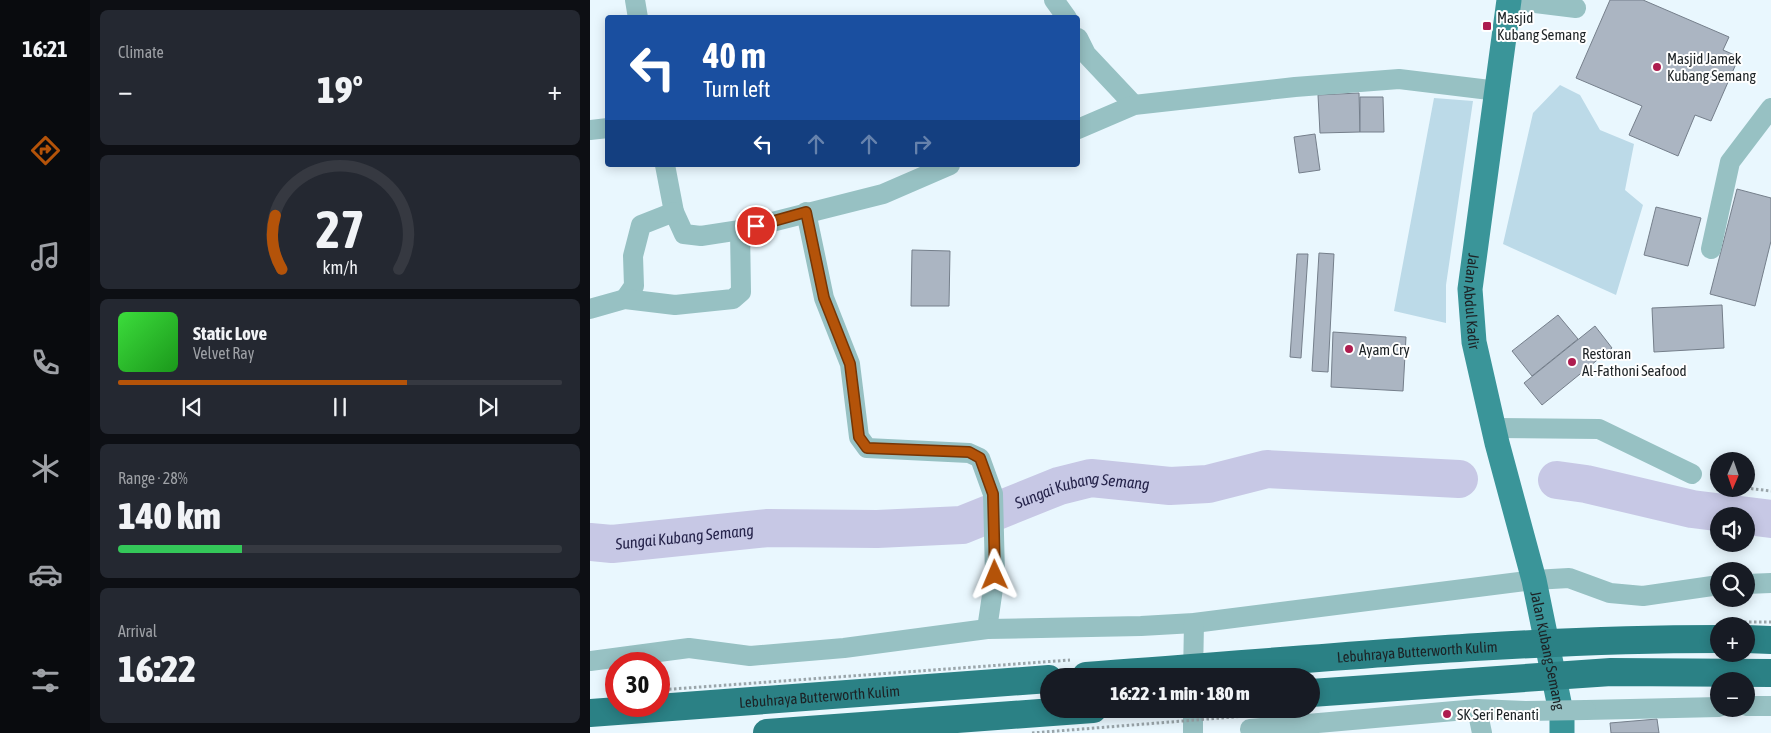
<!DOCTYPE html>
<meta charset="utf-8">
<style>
body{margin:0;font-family:"Asap Condensed",sans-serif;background:#242831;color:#f1f3f6;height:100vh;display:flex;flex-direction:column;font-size:19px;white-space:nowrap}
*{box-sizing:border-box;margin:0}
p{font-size:16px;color:#9ea1a6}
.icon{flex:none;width:28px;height:28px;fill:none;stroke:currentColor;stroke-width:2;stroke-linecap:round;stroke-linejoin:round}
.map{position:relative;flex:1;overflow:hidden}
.panel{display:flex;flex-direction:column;gap:10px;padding:10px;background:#0d0f14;width:500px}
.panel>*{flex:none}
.banner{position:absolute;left:15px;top:15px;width:475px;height:152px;border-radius:5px;box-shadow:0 2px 12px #0003;background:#1a4fa0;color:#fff;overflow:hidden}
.needle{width:32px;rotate:182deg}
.fabs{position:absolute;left:1120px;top:452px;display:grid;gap:10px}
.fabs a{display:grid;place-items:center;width:45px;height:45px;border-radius:50%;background:#171b24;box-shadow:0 2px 12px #0003;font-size:25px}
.speed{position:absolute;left:15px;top:652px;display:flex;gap:10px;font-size:25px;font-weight:700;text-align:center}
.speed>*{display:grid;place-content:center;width:65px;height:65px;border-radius:50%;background:#171b24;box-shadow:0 2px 12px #0003;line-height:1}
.speed .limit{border:8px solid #d22;background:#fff;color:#111}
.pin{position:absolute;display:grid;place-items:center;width:42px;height:42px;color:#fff;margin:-21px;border:2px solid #fff;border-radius:50%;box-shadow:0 1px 5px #0007}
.me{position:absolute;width:55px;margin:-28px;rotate:359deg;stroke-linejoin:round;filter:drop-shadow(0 0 4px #0008)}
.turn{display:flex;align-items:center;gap:18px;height:105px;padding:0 15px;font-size:22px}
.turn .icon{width:65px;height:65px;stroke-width:2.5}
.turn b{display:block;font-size:35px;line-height:42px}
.lanes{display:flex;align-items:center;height:48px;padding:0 15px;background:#0003;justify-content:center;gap:25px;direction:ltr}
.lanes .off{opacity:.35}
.big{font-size:38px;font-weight:800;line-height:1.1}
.panel .card{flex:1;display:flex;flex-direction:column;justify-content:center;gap:8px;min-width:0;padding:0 18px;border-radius:8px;background:#242831}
.panel .dial{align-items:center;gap:0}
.dial svg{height:130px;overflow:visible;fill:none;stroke:#363941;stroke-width:7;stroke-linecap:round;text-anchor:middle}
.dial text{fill:#f1f3f6;stroke:none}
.song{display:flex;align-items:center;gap:15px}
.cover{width:60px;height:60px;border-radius:8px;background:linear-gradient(135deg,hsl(120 70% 55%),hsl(120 70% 35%))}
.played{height:5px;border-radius:2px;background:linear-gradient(90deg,#b45309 65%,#363941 65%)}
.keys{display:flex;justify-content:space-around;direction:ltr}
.heat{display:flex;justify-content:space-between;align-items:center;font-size:28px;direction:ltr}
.charge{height:8px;border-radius:4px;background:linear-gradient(90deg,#34c759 28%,#363941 0)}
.trip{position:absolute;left:450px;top:668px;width:280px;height:50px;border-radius:25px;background:#171b24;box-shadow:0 2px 12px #0003;font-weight:800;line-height:50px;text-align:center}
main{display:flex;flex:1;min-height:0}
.menu{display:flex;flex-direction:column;width:90px;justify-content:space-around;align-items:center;background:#090b0e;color:#9ea1a6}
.menu .icon{width:35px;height:35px}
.menu .active{color:#b45309}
.menu b{font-size:22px;color:#f1f3f6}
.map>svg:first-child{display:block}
</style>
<main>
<nav class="menu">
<b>16:21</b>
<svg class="icon active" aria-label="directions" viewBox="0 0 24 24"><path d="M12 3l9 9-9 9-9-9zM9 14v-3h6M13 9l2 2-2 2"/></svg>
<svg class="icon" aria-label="music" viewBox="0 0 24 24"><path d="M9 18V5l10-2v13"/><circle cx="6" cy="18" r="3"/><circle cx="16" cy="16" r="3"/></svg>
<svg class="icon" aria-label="phone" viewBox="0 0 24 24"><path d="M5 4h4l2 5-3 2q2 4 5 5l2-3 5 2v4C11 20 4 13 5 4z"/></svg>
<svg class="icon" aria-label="climate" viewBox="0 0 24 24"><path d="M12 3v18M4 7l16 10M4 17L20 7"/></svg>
<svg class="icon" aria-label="car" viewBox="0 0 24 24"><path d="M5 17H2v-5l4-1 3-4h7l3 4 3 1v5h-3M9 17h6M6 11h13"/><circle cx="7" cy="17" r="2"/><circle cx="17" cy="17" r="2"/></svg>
<svg class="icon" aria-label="filters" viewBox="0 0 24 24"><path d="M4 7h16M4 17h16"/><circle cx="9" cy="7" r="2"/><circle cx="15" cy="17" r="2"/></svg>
</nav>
<section class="panel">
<div class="card"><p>Climate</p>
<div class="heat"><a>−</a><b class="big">19°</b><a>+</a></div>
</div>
<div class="card dial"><svg viewBox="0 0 100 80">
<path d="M14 69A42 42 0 1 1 86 69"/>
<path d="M14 69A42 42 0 0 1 10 36" stroke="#b45309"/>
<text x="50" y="56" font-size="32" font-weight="700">27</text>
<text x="50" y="72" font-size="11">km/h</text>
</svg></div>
<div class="card">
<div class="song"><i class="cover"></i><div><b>Static Love</b><p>Velvet Ray</p></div></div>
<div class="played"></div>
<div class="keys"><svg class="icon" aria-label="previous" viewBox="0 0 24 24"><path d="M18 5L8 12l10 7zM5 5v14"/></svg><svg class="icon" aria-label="pause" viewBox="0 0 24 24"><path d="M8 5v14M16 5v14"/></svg><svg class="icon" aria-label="next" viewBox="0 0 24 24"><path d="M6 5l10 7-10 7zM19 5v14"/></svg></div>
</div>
<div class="card"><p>Range · 28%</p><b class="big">140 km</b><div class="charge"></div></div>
<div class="card"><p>Arrival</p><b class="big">16:22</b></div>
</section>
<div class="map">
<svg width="1181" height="733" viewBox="0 0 1181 733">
<rect width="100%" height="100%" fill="#e9f7fe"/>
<g fill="#bcdae8">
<polygon points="970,85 990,95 1010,130 1044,144 1035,190 1053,205 1026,295 913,244 943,113"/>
<polygon points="844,98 883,101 856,285 856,323 804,311"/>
</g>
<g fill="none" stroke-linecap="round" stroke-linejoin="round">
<g stroke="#c7c8e5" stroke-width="38">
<polyline points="967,480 996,484 1102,509 1181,519"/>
<path id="s1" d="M 0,542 L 22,544 L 178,528 L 287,529 L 372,525 L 469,486 L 501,478 L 580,486 L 618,484 L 677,469 L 869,479"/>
</g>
</g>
<g fill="#abb5c2" stroke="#757f8b">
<polygon points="1020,0 1053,0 1139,37 1133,50 1149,57 1121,121 1105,115 1088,156 1039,135 1052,106 986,78"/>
<polygon points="769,93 770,132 730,133 728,95"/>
<polygon points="770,97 793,97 794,132 770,132"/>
<polygon points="725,134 730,170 709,173 704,137"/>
<polygon points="1147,189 1181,198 1181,241 1165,306 1120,294"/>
<polygon points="1066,207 1111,218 1098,266 1054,255"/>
<polygon points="322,250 360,251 359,306 321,306"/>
<polygon points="729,253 744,254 738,372 722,371"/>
<polygon points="707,254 718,254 711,358 700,357"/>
<polygon points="1132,305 1134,348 1064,352 1062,308"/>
<polygon points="968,315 988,339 942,376 922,351"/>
<polygon points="1005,326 1022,348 952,405 934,383"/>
<polygon points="743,332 816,337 813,391 741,387"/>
<polygon points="1067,719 1069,733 1021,733 1020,723"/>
</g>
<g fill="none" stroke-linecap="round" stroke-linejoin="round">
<g stroke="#9aa5aa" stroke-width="3" stroke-dasharray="2.5 2.5" stroke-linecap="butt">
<polyline points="1122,479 1129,481"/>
<polyline points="1156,488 1181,491"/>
</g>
<g stroke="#97c1c3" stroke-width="20">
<polyline points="45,0 48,18"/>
<polyline points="464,0 477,18"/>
<polyline points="921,0 986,8"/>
<polyline points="488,38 496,54 544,105"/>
<polyline points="488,129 544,105 705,87 809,79 908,91"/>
<polyline points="0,130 18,128"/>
<polyline points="75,165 84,212 94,234 111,236 150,230 293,194 360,165"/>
<polyline points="216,212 234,298 260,364 269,437 277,448 379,453 390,458 403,494 405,575 397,629"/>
<polyline points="1121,249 1140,162 1181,108"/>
<polyline points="35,299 44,286 43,256 51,225 84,212"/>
<polyline points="0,309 35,299 85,305 143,299 151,292 150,230"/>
<polyline points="904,428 1009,429 1102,474"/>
<polyline points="1156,584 1181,583"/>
<polyline points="0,661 99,648 160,656 254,648 397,629 551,626 604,623 944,580 979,578 1020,593 1053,596 1129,585"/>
<polyline points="603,676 604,623"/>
<polyline points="1156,706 1181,706"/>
<polyline points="887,709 892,733"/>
<polyline points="996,710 1129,707"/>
<polyline points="660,729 887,709 936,711"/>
<polyline points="603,733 603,709"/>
</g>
<path stroke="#3a9599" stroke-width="25" id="s2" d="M 919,0 L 880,289 L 884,342 L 907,443 L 944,580 L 972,717 L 972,733"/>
<g stroke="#2b8185" stroke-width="28">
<polyline points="1156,639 1181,640"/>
<path id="s3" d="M 0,713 L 459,679"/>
<polyline points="177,733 503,709"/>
</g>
<g stroke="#9aa5aa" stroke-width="3" stroke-dasharray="2.5 2.5" stroke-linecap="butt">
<polyline points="1144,622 1181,622"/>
<polyline points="69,690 480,660"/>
<polyline points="442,733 706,712"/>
</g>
<polyline stroke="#97c1c3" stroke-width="20" points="936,711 996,710"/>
<g stroke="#2b8185" stroke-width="28">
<path id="s4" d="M 496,676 C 707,661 917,639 1129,639"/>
<polyline points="721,693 1021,672 1181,673"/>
</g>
</g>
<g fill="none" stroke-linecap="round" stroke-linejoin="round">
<defs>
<polyline id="route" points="166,226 216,212 234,298 260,364 269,437 277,448 379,452 390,458 403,494 405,575"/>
</defs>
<use href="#route" stroke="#753606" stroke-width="12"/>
<use href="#route" stroke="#b45309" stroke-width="9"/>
</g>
<g fill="#ae1d4f" stroke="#fff" stroke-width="2">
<rect x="892" y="21" width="10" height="10" rx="2.5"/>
<circle cx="1067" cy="67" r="5"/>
<circle cx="759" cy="349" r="5"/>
<circle cx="982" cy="362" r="5"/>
<circle cx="857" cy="714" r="5"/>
</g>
<g text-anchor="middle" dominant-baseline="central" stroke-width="4" stroke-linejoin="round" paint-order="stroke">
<g font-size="15" fill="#1c2225" stroke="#fff" text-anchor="start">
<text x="907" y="17">Masjid<tspan x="907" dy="17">Kubang Semang</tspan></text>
<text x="1077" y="58">Masjid Jamek<tspan x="1077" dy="17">Kubang Semang</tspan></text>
<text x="769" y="349">Ayam Cry</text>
<text x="992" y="353">Restoran<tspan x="992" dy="17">Al-Fathoni Seafood</tspan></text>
<text x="867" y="714">SK Seri Penanti</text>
</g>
<g font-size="15" fill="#1c2225" stroke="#fff">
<text stroke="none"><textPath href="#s2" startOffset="304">Jalan Abdul Kadir</textPath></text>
<text stroke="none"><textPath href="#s2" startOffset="662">Jalan Kubang Semang</textPath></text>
<text stroke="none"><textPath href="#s4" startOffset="332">Lebuhraya Butterworth Kulim</textPath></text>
<text stroke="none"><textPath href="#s3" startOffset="230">Lebuhraya Butterworth Kulim</textPath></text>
</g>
<g font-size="16" font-style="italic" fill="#26244b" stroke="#fff">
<text stroke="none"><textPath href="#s1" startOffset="500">Sungai Kubang Semang</textPath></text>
<text stroke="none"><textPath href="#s1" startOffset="95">Sungai Kubang Semang</textPath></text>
</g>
</g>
</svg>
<div class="fabs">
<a><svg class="needle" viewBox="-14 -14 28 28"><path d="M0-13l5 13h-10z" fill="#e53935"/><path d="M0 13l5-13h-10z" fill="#9ea1a6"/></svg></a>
<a><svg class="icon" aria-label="sound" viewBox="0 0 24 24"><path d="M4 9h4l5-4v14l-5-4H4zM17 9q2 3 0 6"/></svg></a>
<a><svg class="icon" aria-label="search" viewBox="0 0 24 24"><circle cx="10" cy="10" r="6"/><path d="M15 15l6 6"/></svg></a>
<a>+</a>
<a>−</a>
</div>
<div class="speed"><div class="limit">30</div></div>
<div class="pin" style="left:166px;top:226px;background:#d93025"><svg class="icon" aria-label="arrive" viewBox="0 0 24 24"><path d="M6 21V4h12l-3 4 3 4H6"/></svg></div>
<svg class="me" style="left:405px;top:575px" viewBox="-20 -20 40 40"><path d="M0-17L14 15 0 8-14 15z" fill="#b45309" stroke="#fff" stroke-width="4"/></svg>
<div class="trip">16:22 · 1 min · 180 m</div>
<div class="banner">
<div class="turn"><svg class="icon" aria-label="left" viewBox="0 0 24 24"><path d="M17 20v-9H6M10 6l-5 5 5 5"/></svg><div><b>40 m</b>Turn left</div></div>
<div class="lanes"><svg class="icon" aria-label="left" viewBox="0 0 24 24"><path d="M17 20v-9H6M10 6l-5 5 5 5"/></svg><svg class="icon off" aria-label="ahead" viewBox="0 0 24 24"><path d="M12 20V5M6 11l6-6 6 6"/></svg><svg class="icon off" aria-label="ahead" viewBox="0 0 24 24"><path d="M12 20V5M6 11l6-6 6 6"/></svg><svg class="icon off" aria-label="right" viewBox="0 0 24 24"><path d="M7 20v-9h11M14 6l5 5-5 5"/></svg></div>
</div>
</div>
</main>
